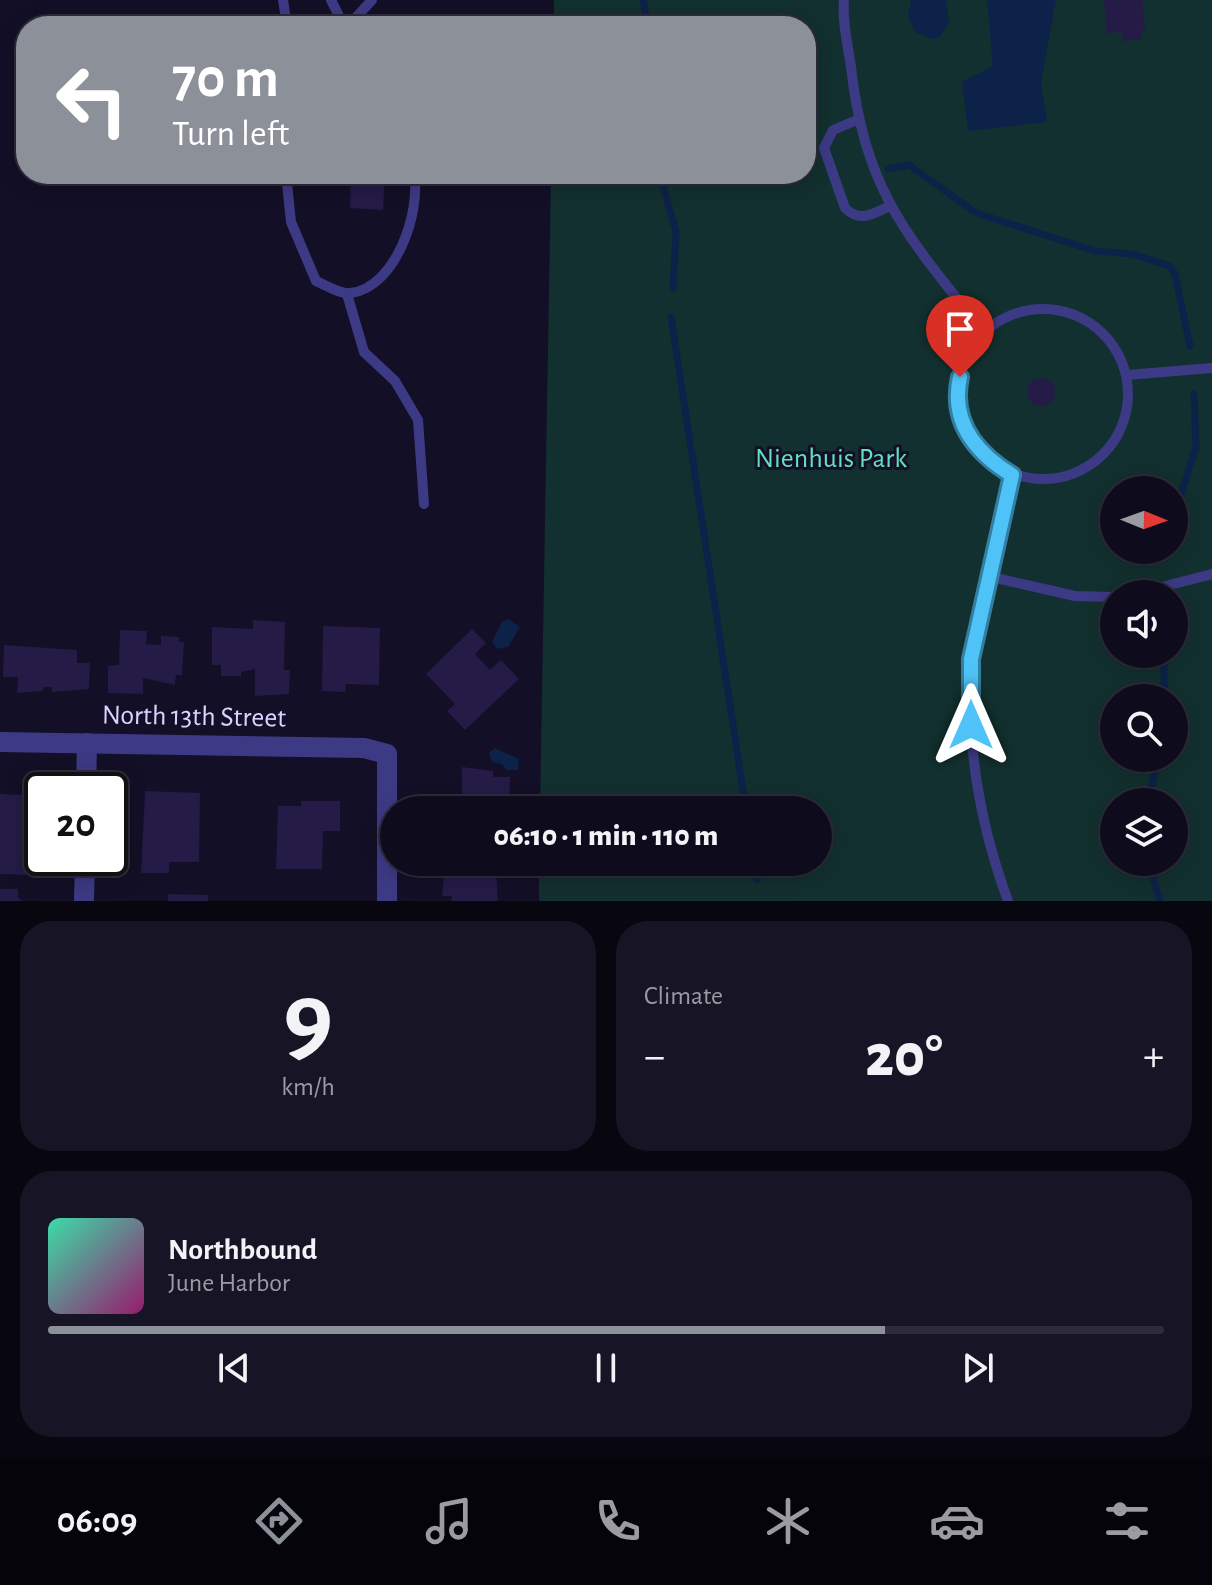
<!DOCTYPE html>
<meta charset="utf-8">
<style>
body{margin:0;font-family:"Alegreya Sans",sans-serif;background:#171425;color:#f1f3f6;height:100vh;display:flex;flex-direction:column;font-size:30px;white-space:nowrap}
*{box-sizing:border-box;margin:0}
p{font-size:26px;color:#9b9ba3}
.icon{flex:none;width:44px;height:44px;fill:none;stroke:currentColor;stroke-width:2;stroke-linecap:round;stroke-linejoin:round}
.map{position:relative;height:901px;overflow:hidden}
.side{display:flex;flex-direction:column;gap:20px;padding:20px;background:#08060f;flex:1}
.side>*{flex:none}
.top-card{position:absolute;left:16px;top:16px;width:800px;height:168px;border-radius:32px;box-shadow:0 4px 20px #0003,0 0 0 2px #2e2b3b;background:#8c9099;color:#fff;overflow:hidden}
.needle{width:52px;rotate:91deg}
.controls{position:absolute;left:1100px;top:476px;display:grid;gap:16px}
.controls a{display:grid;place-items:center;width:88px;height:88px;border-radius:50%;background:#0e0b1c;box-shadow:0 4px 20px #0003,0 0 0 2px #2e2b3b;font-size:40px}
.speed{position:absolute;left:24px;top:772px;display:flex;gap:16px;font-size:40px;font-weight:700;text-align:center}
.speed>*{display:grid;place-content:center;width:104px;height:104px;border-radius:50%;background:#0e0b1c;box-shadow:0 4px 20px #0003,0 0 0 2px #2e2b3b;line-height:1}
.speed .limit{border:4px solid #111;border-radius:12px;background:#fff;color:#111}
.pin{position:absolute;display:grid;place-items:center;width:68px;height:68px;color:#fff;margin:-82px -34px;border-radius:50% 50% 50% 0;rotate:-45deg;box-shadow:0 0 8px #0007}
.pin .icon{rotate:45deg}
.me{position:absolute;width:88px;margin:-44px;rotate:0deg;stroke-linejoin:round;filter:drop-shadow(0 0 6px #0008)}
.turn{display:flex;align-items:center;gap:28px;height:168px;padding:0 24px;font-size:36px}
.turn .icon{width:104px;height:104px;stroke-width:2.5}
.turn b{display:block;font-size:56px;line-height:68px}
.big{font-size:60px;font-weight:800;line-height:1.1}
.side .card{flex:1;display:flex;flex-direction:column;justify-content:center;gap:12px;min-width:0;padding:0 28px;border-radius:32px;background:#171425}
.side .dial{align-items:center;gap:0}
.dial b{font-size:104px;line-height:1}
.song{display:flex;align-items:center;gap:24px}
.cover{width:96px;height:96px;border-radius:12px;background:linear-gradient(135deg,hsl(160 70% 55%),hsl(320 70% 35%))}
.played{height:8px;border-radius:4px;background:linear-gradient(90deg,#8c9099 75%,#2e2b3b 75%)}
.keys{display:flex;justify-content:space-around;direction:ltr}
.heat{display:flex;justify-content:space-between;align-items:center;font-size:44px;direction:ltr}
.side .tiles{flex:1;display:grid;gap:20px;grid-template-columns:1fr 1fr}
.card:last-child{grid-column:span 2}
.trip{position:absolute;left:380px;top:796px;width:452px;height:80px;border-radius:40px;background:#0e0b1c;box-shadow:0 4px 20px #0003,0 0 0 2px #2e2b3b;font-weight:800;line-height:80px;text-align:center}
.menu{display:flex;height:128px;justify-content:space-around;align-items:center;background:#06040b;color:#9b9ba3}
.menu .icon{width:56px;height:56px}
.menu .on{color:#8c9099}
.menu b{font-size:36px;color:#f1f3f6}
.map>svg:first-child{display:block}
</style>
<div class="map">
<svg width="1212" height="901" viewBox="0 0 1212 901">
<rect width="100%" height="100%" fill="#130f26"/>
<path fill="#12302f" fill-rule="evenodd" d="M 554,0 L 1212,0 L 1212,901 L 539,901 L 539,862 L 818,862 L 818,810 L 540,810 L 551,174 L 806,174 L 806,26 L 554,26 ZM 1114,490 L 1174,490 L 1174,550 L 1114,550 ZM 1114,594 L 1174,594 L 1174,654 L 1114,654 ZM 1114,698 L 1174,698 L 1174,758 L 1114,758 ZM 1114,802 L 1174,802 L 1174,862 L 1114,862 Z"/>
<g fill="#0c2248">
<polygon points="911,0 946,0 949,22 940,37 931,39 915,32 908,16"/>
<polygon points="987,0 1056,0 1041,82 1047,122 968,131 962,82 993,66"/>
<polygon points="508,619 520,627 508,647 497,649 492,642 502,622"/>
<polygon points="495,748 519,759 518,770 506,770 502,764 492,762 489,753"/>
</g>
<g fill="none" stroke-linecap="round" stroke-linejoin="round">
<g stroke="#0c2248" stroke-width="7">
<polyline points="643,0 648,26"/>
<polyline points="888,169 909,165 976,213 1095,251 1132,254 1170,266 1175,274 1190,346"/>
<polyline points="660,174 676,232 673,288"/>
<polyline points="671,317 746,810"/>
<polyline points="1174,515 1196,447 1194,394"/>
<polyline points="1164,654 1164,698"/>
<polyline points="1149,802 1157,758"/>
<polyline points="754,862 757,879"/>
<polyline points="1148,862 1160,901"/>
</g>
</g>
<g fill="#241b47">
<polygon points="1104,0 1142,0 1145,30 1141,31 1142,39 1123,41 1122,32 1107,33"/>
<polygon points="315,174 385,174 383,210 350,208 351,179 315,178"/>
<circle cx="1041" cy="392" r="14"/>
<polygon points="253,620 285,622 284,670 290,670 289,694 255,696 255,669 241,672 241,676 221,676 221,665 212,665 212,627 253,629"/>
<polygon points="323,626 380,628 379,685 346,684 345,692 322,691"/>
<polygon points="472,629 486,643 475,654 490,670 501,660 519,679 465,730 447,711 455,704 426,674"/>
<polygon points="120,630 147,631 146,644 161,645 161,636 179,637 179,642 184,642 182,675 176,675 175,685 143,678 143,694 108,693 108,666 119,665"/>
<polygon points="4,645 77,650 77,663 90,663 89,689 52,692 52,687 43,687 43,691 17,693 18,677 3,677"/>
<polygon points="462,767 493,771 493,777 510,777 509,810 462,810"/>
<polygon points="145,791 200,793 199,862 169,862 169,873 141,873"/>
<polygon points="0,794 28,795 28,800 34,800 34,857 29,857 29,875 0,874"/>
<polygon points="301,801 340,801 340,831 323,831 322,869 276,869 278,806 301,806"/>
<polygon points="445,862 469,862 469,869 496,869 498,901 451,901 452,896 442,896"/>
<polygon points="0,889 18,889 18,898 24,901 0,901"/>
<polygon points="168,894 208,895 208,901 168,901"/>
</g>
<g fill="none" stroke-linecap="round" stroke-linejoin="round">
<g stroke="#3d3a85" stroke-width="10">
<polyline points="283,0 287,26"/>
<polyline points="331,0 344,26"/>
<path d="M 844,0 C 842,22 848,46 851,67 C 865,192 908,237 983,331"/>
<polyline points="348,26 372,0"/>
<path d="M 857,120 L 833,130 L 824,148 L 845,208 C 860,223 873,214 890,206"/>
<path d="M 286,174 L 291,222 L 316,281 C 326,285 341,295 351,293 C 396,287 421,212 414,174"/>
<polyline points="347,294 364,352 395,381 418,420 424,504"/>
<circle cx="1043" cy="394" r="85"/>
<polyline points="1127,375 1212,368"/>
<polyline points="987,576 1075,596 1114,597"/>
<polyline points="1134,594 1212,574"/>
<path d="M 1008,901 C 980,825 966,742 971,660 C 975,599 997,535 1012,475"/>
</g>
<g stroke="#3d3a85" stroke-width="20">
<polyline points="0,742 364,748 387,754 387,901"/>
<polyline points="86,790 87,743"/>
<polyline points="84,901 85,858"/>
</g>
</g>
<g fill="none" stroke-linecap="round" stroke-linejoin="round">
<defs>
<path id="route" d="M 960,377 C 950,422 976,453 1012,475 L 971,659 L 971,725"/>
</defs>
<use href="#route" stroke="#337fa1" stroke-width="20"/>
<use href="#route" stroke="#4fc3f7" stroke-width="14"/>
</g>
<g text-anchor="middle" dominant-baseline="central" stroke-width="6" stroke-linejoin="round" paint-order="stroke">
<g font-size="28" fill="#5fe0c0" stroke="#130f26">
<text x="831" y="459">Nienhuis Park</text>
</g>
<g font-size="28" fill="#d9d4ff" stroke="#130f26">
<text transform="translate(194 717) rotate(1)">North 13th Street</text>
</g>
</g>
</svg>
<div class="controls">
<a><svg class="needle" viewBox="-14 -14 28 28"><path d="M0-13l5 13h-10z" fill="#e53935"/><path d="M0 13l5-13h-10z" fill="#9b9ba3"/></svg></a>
<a><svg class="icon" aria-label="sound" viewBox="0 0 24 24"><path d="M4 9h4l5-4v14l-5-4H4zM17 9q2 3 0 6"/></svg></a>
<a><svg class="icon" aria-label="search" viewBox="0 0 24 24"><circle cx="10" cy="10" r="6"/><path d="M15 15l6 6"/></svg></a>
<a><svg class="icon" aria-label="layers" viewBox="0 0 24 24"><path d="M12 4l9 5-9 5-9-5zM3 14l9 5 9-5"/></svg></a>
</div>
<div class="speed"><div class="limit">20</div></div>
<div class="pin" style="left:960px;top:377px;background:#d93025"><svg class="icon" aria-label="arrive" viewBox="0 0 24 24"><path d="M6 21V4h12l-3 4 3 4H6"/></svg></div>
<svg class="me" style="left:971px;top:725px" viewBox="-20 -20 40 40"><path d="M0-17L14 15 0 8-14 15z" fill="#4fc3f7" stroke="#fff" stroke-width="4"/></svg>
<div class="trip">06:10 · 1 min · 110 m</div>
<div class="top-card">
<div class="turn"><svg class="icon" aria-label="left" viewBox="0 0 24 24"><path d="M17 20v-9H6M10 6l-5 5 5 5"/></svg><div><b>70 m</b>Turn left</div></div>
</div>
</div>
<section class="side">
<div class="tiles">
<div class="card dial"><b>9</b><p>km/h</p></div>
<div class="card"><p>Climate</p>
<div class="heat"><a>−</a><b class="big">20°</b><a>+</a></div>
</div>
<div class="card">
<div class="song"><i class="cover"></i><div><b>Northbound</b><p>June Harbor</p></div></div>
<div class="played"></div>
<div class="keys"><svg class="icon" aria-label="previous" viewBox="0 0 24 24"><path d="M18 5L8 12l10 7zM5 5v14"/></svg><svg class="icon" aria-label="pause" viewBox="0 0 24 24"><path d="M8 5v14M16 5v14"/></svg><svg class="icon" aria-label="next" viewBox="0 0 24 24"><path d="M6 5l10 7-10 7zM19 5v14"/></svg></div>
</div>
</div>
</section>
<nav class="menu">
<b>06:09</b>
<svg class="icon on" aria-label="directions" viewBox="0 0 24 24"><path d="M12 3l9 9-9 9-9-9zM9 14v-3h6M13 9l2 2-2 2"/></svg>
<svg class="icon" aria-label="music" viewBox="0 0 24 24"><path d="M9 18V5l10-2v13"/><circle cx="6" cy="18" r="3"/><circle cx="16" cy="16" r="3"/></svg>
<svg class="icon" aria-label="phone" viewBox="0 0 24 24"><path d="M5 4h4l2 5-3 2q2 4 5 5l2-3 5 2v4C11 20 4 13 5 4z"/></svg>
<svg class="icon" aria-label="climate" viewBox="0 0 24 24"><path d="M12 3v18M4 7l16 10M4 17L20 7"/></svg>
<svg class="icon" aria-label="car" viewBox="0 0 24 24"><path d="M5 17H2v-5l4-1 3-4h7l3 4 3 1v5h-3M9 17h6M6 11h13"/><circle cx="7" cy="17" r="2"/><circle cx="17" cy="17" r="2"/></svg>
<svg class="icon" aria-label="filters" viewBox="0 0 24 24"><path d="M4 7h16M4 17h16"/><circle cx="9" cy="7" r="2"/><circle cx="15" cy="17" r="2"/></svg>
</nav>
